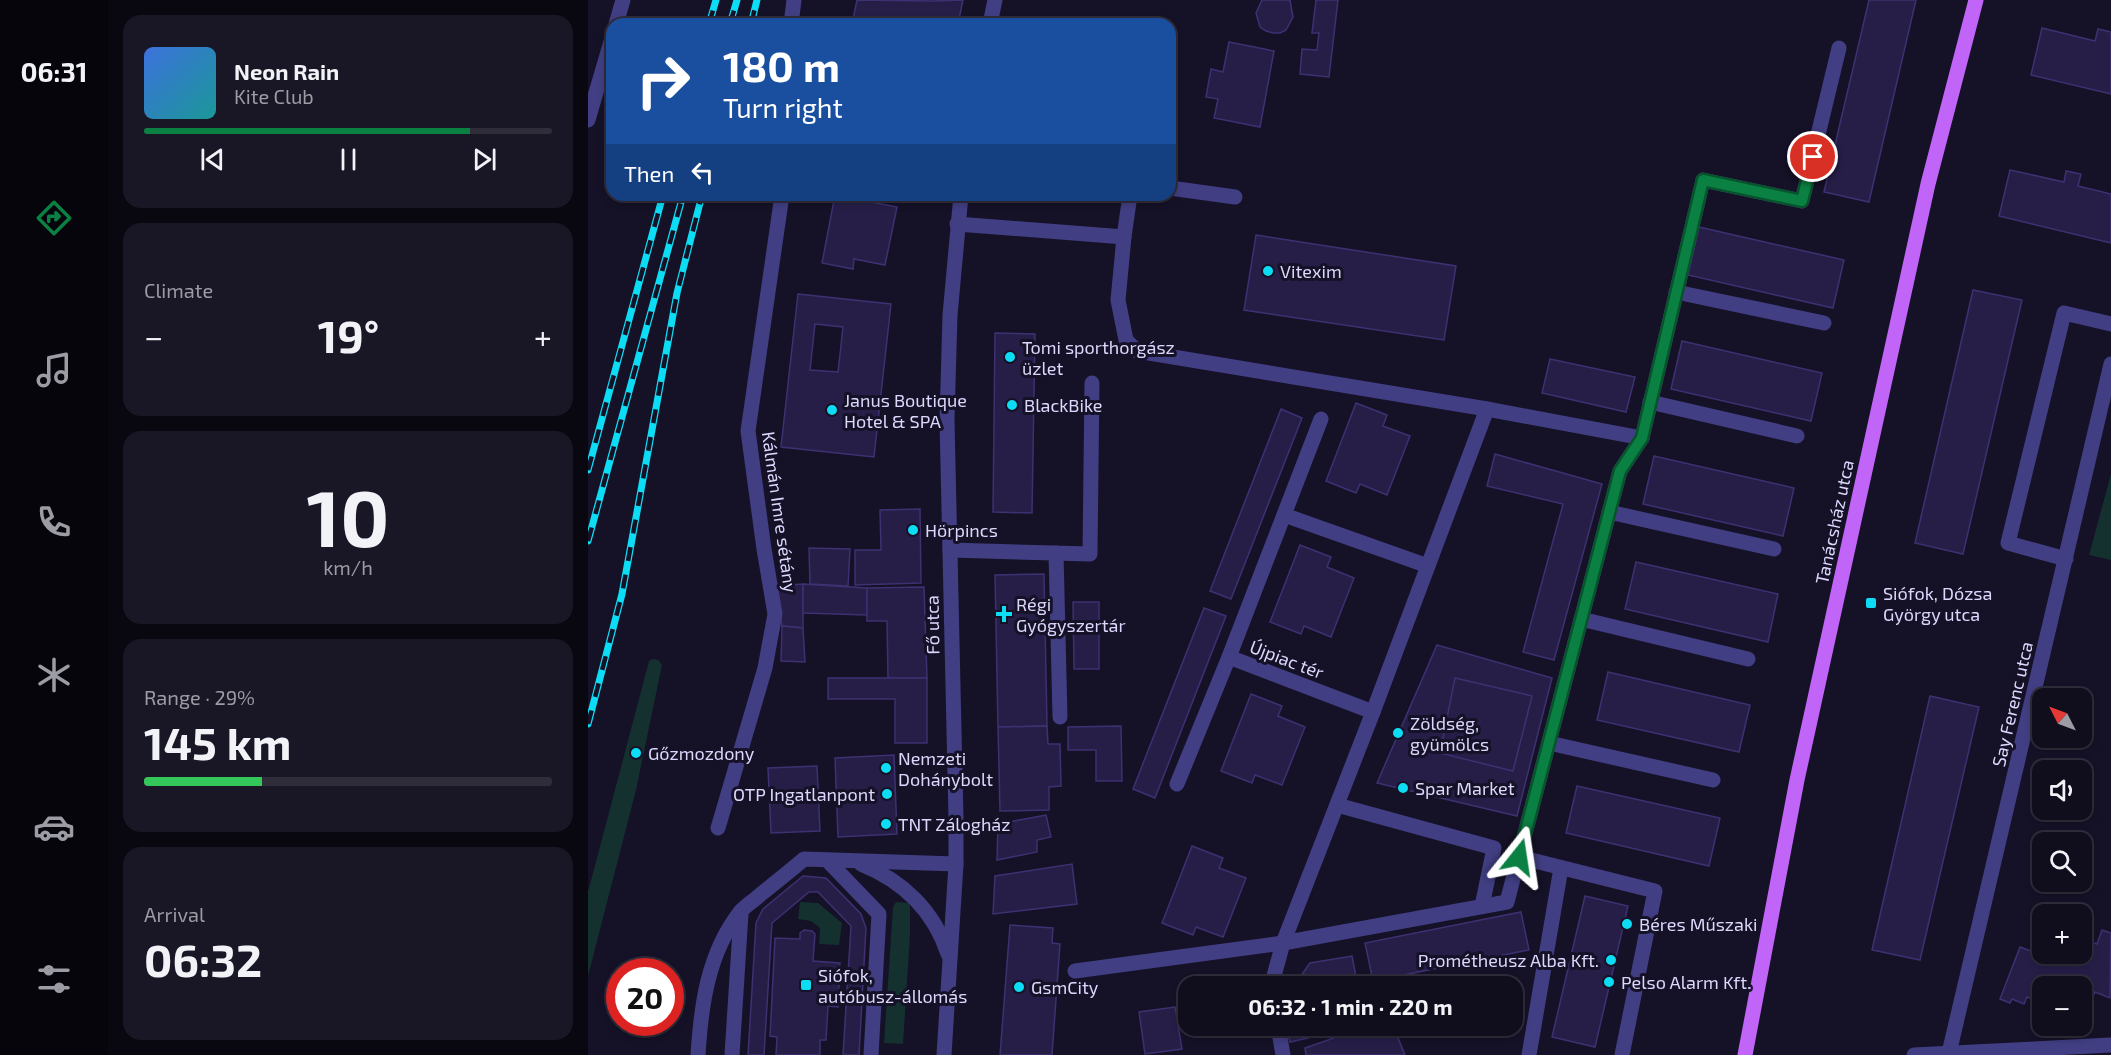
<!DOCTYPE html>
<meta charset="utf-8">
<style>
body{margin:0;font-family:"Exo 2",sans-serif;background:#191626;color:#f1f3f6;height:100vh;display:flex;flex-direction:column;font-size:22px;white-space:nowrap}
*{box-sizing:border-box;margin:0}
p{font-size:20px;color:#9c9ca4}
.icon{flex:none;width:33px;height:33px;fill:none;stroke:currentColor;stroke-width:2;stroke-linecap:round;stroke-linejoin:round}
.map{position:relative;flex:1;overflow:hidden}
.sheet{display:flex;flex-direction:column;gap:15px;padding:15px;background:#090710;width:480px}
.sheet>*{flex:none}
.hud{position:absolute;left:18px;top:18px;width:570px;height:183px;border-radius:18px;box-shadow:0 3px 9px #0003,0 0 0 2px #302d3b;background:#1a4fa0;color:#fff;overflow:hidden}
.needle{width:39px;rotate:312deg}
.tools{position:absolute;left:1444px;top:688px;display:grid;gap:12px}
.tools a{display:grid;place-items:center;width:60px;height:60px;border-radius:12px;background:#100d1d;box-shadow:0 3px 9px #0003,0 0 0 2px #302d3b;font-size:30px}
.speed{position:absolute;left:18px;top:958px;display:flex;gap:12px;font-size:30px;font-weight:700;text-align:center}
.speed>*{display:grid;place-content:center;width:78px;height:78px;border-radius:50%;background:#100d1d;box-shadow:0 3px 9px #0003,0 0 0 2px #302d3b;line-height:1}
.speed .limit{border:9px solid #d22;background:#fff;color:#111}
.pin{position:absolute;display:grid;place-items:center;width:51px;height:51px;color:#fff;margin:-26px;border:3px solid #fff;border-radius:50%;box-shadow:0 2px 6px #0007}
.me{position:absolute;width:66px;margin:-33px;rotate:15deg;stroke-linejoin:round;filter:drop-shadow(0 0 4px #0008)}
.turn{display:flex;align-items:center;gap:21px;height:126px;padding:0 18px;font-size:27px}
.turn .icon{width:78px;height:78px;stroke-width:2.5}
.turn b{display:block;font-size:42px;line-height:51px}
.then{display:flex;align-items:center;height:57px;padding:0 18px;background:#0003;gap:12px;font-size:22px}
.big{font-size:45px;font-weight:700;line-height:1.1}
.sheet .tile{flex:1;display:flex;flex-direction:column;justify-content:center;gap:9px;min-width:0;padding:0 21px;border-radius:18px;background:#191626}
.sheet .dial{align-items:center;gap:0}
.dial b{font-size:78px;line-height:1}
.song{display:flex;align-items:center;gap:18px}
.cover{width:72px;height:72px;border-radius:9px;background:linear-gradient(135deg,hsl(220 70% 55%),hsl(180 70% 35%))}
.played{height:6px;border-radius:3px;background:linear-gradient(90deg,#0b8043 80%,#302d3b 80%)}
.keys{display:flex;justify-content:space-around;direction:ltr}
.heat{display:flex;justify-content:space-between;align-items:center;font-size:33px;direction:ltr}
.charge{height:9px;border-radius:4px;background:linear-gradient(90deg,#34c759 29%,#302d3b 0)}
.trip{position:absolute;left:590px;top:976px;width:345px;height:60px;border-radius:18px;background:#100d1d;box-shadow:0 3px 9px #0003,0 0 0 2px #302d3b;font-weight:700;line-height:60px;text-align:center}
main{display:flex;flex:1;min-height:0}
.dock{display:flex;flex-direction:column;width:108px;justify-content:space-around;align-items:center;background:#06050c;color:#9c9ca4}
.dock .icon{width:42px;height:42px}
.dock .on{color:#0b8043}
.dock b{font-size:27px;color:#f1f3f6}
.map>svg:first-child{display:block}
</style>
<main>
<nav class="dock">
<b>06:31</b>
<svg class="icon on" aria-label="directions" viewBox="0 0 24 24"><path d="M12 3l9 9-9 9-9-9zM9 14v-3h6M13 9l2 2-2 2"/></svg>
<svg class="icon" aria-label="music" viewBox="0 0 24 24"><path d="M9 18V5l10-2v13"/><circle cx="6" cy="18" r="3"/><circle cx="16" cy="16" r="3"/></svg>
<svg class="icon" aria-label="phone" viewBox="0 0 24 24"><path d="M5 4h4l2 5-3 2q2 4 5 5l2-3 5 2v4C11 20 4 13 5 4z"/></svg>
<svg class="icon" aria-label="climate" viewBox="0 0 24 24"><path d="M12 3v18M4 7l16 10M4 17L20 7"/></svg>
<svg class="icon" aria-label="car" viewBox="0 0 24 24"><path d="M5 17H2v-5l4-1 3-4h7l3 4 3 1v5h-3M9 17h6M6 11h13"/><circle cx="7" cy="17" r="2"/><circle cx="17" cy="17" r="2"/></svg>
<svg class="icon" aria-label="filters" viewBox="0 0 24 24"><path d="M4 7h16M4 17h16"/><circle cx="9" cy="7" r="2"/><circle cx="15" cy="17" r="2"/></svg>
</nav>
<section class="sheet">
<div class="tile">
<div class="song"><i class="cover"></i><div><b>Neon Rain</b><p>Kite Club</p></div></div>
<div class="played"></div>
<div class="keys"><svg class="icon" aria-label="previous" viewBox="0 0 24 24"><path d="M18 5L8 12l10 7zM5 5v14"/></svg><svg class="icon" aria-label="pause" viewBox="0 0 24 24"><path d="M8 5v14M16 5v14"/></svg><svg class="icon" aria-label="next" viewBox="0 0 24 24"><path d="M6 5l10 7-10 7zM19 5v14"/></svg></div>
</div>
<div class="tile"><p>Climate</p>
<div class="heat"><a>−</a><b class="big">19°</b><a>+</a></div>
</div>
<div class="tile dial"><b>10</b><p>km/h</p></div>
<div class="tile"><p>Range · 29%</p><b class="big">145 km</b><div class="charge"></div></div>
<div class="tile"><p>Arrival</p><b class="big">06:32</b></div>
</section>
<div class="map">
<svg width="1523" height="1055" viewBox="0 0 1523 1055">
<rect width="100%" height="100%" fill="#151127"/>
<g fill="#14302f">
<polygon points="1523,474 1523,560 1501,555"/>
<polygon points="65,659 70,660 74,665 48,790 0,976 0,892 61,661"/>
<polygon points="212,902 230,903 254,923 251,945 231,944 232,928 223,921 210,919"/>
<polygon points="308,902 322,903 322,936 315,1044 296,1043 305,907"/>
</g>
<g fill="#261e47" stroke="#3e3172" stroke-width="1.5" fill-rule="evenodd">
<polygon points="269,0 346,1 375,0 370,24 264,24"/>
<polygon points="674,0 702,0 705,17 698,30 692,33 685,33 678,31 672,27 668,13"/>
<polygon points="728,0 750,0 741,77 712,74 714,49 729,50 731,33 724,33"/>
<polygon points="1281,0 1328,0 1281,202 1236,192"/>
<polygon points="1454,28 1507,41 1510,29 1523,32 1523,94 1443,75"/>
<polygon points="641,42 686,51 672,127 626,118 630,99 618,97 623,69 635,72"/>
<polygon points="1422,170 1476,182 1478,171 1493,174 1490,186 1523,194 1523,243 1411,216"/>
<polygon points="247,195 279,195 278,201 309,207 297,265 266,259 265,269 234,263"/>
<polygon points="1111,227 1256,260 1245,308 1100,275"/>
<polygon points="668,235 868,266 856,340 656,310"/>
<polygon points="1385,290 1434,300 1375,554 1327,543"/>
<path d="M 210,294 L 303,304 L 286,457 L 193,447 ZM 227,324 L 255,327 L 250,372 L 222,370 Z"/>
<polygon points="407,333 447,334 444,513 405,512"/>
<polygon points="1094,341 1234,373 1223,421 1083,389"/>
<polygon points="962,359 1047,377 1038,412 954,393"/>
<polygon points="768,403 799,415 795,426 822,436 799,495 772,484 768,493 738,481"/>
<polygon points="693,409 714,418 643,599 622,591"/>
<polygon points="907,454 1014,484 966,660 935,652 975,504 899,486"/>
<polygon points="1066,456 1206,488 1195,536 1055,504"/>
<polygon points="332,509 333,583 267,585 267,550 293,550 292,510"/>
<polygon points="712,545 743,557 739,567 766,578 743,637 716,626 713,634 682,622"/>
<polygon points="221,548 262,549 260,586 222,584"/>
<polygon points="1048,562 1190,594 1180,642 1037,609"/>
<polygon points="456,574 459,726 410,727 407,575"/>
<polygon points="215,584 215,628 194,626 187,586"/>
<polygon points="215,584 279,588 279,615 215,613"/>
<polygon points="336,587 339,678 300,678 299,621 279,621 279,588"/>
<polygon points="485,602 511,602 511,669 486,669"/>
<polygon points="616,608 638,616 567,798 545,789"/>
<polygon points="194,626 215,628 217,662 193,661"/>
<polygon points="849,645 964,678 929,816 789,783"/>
<polygon points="1020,672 1162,705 1151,752 1009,720"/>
<polygon points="240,678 339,678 339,743 307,743 307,699 240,699"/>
<polygon points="867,678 944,696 925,771 852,753"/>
<polygon points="663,694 694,706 690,716 717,727 694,785 667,775 664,783 633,771"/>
<polygon points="1342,696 1391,707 1332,960 1284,950"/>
<polygon points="459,726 460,744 472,744 473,786 461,787 461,810 412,811 410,727"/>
<polygon points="533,726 534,781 508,781 508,750 480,750 480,727"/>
<polygon points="306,755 309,834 250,837 247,758"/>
<polygon points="229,766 232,831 183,833 180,768"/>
<polygon points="989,786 1132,818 1121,866 978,833"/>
<polygon points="458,815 463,837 449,840 449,852 409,860 410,824"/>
<polygon points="604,846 635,858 631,868 658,878 635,937 608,927 605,935 574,923"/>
<polygon points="484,864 489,904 405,914 407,876"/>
<polygon points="215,876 238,878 273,914 278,928 271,1055 255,1055 263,926 230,892 221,892 184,923 176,1055 160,1055 168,923 175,909"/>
<polygon points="997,896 1040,906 1007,1047 964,1037"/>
<polygon points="933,912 941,950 785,981 777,943"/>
<polygon points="422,925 465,928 464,943 472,944 464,1055 412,1055"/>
<polygon points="216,930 224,931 227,934 225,961 252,963 250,1007 240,1006 238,1040 232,1040 232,1055 188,1055 189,1037 182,1036 187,938 212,939 212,933"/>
<polygon points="1514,930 1523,933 1522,998 1507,992 1504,999 1494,995 1494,987 1455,987 1453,1002 1439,997 1436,1004 1424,999 1422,1003 1412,999 1432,947 1443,951 1448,935 1455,938 1455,954 1460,954 1489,965 1498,940 1509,944"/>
<polygon points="764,956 770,987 705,987 722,963"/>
<polygon points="587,1007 594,1049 557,1054 551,1012"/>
<polygon points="698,1026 773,1026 702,1042"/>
<polygon points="780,1026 805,1026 817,1055 718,1055 717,1048"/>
</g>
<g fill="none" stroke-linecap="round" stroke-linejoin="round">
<g stroke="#413e83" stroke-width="15">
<polyline points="28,24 35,0"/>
<polyline points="203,24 206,0"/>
<polyline points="402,24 407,0"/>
<polyline points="0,120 24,38"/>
<polyline points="582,188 647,197"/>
<polyline points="369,224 536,237 530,300 538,340 549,351 899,409 1054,438"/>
<polyline points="536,237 542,195"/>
<polyline points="1088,292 1236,323"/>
<polyline points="1062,402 1209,436"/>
<polyline points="733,419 641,657 785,712"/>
<polyline points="1021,512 1186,549"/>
<polyline points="696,515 840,566"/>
<polyline points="362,550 502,554 504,383"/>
<polyline points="468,553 472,717"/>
<polyline points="1478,559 1420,543 1476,313 1523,324"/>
<polyline points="993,619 1160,659"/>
<polyline points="961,743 1125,780"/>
<polyline points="589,784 641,657"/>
<polyline points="749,805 906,848 894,906"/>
<polyline points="130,828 177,668 187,614 176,549 160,431 194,195"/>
<polyline points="931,857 1067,891 1034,1055"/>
<polyline points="239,860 291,914 283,1055"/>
<path d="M 273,864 C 315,881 346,911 360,954"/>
<polyline points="487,971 695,943 919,902 1032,471 1054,438 1115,180 1214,201 1251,48"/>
<polyline points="683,987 695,943 785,712 899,409"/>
<polyline points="690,1026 695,1055"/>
<polyline points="1361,1053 1523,364"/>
<path d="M 110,1055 C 113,1005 120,953 152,912 C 158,905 167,900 173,894 C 188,882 202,871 216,859 L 368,864"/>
<polyline points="144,1055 153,914"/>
<polyline points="356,1055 368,864 368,819 359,420 362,315 373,195"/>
<polyline points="941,1055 973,868"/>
<polyline points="1326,1055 1523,1045"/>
</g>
<polyline stroke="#c164f8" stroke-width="15" points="1157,1055 1209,780 1340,184 1388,0"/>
<defs>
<g id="rail">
<polyline points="121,24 128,0"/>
<polyline points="142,24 149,0"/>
<polyline points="163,24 169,0"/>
<polyline points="0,470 75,195"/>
<polyline points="0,541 95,195"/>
<polyline points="0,724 34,594 89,293 114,195"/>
</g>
</defs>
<use href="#rail" stroke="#0dddf4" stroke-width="7"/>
<use href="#rail" stroke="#151127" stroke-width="4.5" stroke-dasharray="14" stroke-linecap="butt"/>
</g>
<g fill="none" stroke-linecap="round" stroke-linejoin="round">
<defs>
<polyline id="route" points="931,857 1032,471 1054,438 1115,180 1214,201 1225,157"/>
</defs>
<use href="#route" stroke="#07532c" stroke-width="15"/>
<use href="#route" stroke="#0b8043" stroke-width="10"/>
</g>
<g fill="#0dddf4" stroke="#151127" stroke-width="2">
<circle cx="680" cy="271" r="6"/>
<circle cx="422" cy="357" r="6"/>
<circle cx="424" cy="405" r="6"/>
<circle cx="244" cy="410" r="6"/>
<circle cx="325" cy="530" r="6"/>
<rect x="1277" y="597" width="12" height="12" rx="3"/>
<path d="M413 605h6v6h6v6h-6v6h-6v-6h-6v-6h6z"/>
<circle cx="810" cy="733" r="6"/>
<circle cx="48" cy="753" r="6"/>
<circle cx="298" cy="768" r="6"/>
<circle cx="815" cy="788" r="6"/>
<circle cx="299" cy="794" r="6"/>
<circle cx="298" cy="824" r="6"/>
<circle cx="1039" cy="924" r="6"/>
<circle cx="1023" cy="960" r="6"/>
<circle cx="1021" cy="982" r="6"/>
<rect x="212" y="979" width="12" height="12" rx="3"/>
<circle cx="431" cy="987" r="6"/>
</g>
<g text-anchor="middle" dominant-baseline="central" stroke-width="6" stroke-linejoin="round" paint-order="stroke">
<g font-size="18" fill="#dcd8fd" stroke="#151127" text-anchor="start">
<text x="692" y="271">Vitexim</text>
<text x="434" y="347">Tomi sporthorgász<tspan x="434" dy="21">üzlet</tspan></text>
<text x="256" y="400">Janus Boutique<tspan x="256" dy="21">Hotel &amp; SPA</tspan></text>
<text x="436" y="405">BlackBike</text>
<text x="337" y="530">Hörpincs</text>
<text x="1295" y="593">Siófok, Dózsa<tspan x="1295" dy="21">György utca</tspan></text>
<text x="428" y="604">Régi<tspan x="428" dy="21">Gyógyszertár</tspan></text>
<text x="822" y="723">Zöldség,<tspan x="822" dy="21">gyümölcs</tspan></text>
<text x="60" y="753">Gőzmozdony</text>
<text x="310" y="758">Nemzeti<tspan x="310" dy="21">Dohánybolt</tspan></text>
<text x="827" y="788">Spar Market</text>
<text x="287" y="794" text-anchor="end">OTP Ingatlanpont</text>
<text x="310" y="824">TNT Zálogház</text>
<text x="1051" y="924">Béres Műszaki</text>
<text x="1011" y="960" text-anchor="end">Prométheusz Alba Kft.</text>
<text x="230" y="975">Siófok,<tspan x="230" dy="21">autóbusz-állomás</tspan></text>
<text x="1033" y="982">Pelso Alarm Kft.</text>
<text x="443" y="987">GsmCity</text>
</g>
<g font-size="18" fill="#dcd8fd" stroke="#151127">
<text transform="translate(192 512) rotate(82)">Kálmán Imre sétány</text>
<text transform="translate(1246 522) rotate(-78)">Tanácsház utca</text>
<text transform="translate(344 625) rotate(-91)">Fő utca</text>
<text transform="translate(699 659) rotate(21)">Újpiac tér</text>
<text transform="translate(1424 704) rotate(-77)">Say Ferenc utca</text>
</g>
</g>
</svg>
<div class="tools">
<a><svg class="needle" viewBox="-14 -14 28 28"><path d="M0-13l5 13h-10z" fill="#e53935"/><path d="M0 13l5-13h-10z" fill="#9c9ca4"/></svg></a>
<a><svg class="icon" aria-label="sound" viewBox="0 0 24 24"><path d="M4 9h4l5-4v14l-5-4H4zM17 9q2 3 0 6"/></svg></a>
<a><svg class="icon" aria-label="search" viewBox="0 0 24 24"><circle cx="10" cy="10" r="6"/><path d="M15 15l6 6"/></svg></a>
<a>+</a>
<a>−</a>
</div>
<div class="speed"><div class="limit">20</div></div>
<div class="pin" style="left:1225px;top:157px;background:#d93025"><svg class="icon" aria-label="arrive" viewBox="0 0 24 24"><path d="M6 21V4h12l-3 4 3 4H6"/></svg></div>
<svg class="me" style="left:931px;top:857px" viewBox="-20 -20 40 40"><path d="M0-17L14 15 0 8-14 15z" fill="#0b8043" stroke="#fff" stroke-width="4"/></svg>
<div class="trip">06:32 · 1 min · 220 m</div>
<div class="hud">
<div class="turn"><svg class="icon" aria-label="right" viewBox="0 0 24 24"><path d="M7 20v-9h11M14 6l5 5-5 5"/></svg><div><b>180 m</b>Turn right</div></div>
<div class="then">Then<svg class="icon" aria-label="left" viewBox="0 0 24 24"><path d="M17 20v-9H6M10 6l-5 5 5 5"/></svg></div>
</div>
</div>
</main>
